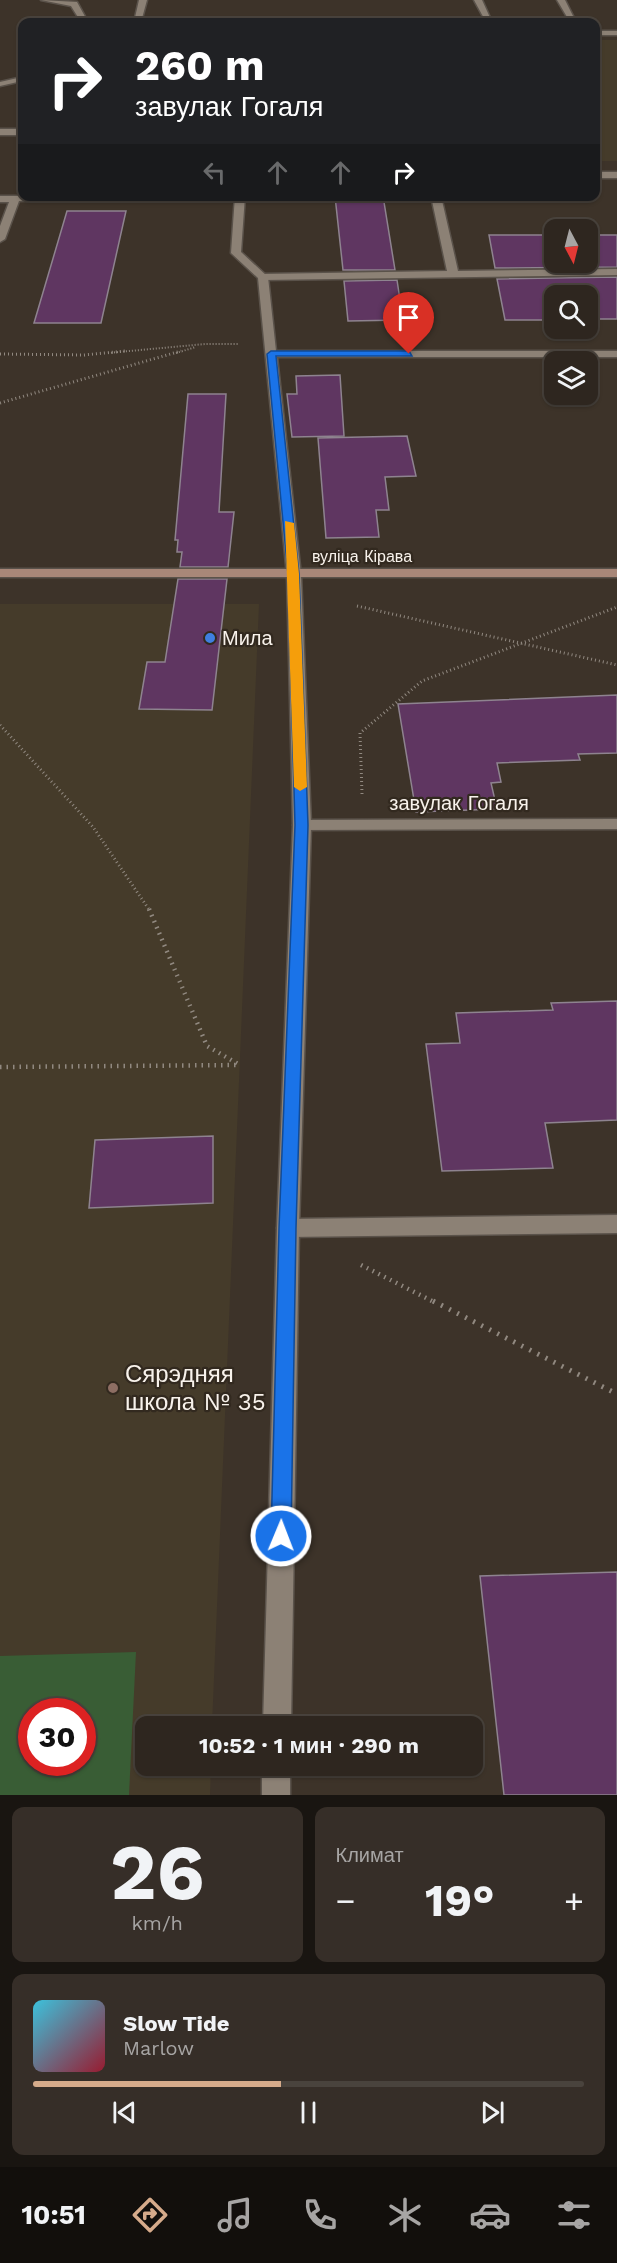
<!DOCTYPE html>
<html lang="ru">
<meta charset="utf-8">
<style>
body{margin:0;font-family:"Work Sans",sans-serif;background:#362e28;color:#f1f3f6;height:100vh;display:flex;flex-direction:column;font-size:22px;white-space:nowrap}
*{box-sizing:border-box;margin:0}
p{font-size:20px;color:#a7a5a4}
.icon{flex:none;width:33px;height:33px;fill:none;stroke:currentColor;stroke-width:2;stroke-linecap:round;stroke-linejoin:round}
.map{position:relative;height:1795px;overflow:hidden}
.side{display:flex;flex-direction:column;gap:12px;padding:12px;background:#191511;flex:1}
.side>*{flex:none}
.banner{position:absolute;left:18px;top:18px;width:582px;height:183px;border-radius:12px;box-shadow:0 2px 4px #0004,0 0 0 2px #49433d;background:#202124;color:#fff;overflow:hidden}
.needle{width:39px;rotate:173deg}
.buttons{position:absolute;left:544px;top:219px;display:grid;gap:12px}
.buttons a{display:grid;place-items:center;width:54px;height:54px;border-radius:12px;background:#2e261f;box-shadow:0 2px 4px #0004,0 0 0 2px #49433d;font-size:30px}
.speed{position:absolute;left:18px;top:1698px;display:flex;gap:12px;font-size:30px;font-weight:700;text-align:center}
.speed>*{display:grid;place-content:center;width:78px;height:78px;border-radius:50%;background:#2e261f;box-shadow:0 2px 4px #0004,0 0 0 2px #49433d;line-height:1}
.speed .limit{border:9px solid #d22;background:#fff;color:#111}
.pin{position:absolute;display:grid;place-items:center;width:51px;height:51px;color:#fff;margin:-62px -26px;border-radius:50% 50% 50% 0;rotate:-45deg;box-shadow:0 0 6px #0007}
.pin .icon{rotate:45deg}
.me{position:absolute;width:66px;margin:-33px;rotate:1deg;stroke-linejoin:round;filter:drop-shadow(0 0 4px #0008)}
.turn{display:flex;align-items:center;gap:21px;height:126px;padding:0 18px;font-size:27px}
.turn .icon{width:78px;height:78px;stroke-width:2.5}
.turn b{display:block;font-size:42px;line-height:51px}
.lanes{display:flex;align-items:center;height:57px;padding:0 18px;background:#0003;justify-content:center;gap:30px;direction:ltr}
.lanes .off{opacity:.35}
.big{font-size:45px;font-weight:700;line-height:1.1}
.side .tile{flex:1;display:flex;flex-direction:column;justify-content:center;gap:9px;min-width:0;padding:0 21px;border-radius:12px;background:#362e28}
.side .dial{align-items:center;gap:0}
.dial b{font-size:78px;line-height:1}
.song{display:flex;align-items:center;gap:18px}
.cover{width:72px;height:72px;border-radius:9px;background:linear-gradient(135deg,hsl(190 70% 55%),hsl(350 70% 35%))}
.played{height:6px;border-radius:3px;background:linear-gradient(90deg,#d6ab8b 45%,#49433d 45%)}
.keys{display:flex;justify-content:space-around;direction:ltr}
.heat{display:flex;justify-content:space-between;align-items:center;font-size:33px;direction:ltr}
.side .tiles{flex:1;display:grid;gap:12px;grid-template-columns:1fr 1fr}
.tile:last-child{grid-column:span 2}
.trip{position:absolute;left:135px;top:1716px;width:348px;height:60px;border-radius:12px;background:#2e261f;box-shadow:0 2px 4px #0004,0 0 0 2px #49433d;font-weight:700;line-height:60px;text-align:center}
.dock{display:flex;height:96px;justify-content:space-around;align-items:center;background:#120f0c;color:#a7a5a4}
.dock .icon{width:42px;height:42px}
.dock .current{color:#d6ab8b}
.dock b{font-size:27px;color:#f1f3f6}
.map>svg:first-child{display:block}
</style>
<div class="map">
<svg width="617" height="1795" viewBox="0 0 617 1795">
<rect width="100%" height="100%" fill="#3d3329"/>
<g fill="#453b2a" fill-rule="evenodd">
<rect x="596" y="40" width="21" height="121"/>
<path d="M 0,604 L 259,604 L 212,1726 L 146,1726 L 146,1766 L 211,1766 L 210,1795 L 0,1795 ZM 32,1712 L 82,1712 L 82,1762 L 32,1762 Z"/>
</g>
<path fill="#395d35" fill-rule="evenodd" d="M 136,1652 L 129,1795 L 0,1795 L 0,1656 ZM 32,1712 L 82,1712 L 82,1762 L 32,1762 Z"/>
<g fill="#5f3661" stroke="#8e838f" stroke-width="1.5">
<polygon points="335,196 383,196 395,270 343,270"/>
<polygon points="67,211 126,211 101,323 34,323"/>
<polygon points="489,235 555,235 555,262 588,262 588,235 617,235 617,267 495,268"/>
<polygon points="617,277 617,319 588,319 588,296 555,296 555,320 505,320 497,279"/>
<polygon points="397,280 403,320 348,321 344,281"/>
<polygon points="340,375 344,436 292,437 287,394 297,394 296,376"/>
<polygon points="188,394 226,394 219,512 234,512 228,567 180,567 182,552 177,552 178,540 175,540"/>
<polygon points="407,436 416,476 385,477 389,510 376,510 379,537 326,538 318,438"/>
<polygon points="178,579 227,579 212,710 139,709 147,662 165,662"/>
<polygon points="617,695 617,753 578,754 580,760 497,763 501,782 491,783 497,809 416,812 398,704"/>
<polygon points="617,1001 617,1120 545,1123 553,1168 442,1171 426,1044 460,1043 456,1013 553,1010 551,1003"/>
<polygon points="213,1136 213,1203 89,1208 95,1140"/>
<polygon points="617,1572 617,1795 504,1795 480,1576"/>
</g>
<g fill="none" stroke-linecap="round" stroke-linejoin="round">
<defs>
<g id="lane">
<polygon points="41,0 77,2 88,22 81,22 71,6"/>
<polygon points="139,0 147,0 141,22 134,22"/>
<polygon points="474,0 482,0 492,22 486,22"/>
<polygon points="557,0 565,0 576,22 570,22"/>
<polygon points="22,77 22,81 0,86 0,82"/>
<rect x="0" y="129" width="22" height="6"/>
<rect x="596" y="172" width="21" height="6"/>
<polygon points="0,196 101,196 97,199 19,201 5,239 0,242 0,226 9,202 0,202"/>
<polygon points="431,196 441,196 458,271 617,269 617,275 263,280 258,277 263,274 447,271"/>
<polygon points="617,819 617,829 302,830 293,825 302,820"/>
<polygon points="617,1215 617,1233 288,1237 280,1234 277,1228 280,1222 288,1219"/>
</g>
<g id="street">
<rect x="596" y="31" width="21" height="4"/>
<polygon points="235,196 245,196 241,252 268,277 276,351 617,351 617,357 277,357 301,575 311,825 299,1228 291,1726 263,1726 277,1228 293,825 287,575 258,278 231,253"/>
<rect x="262" y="1766" width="28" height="29"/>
</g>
<rect id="secondary" x="0" y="569" width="617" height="8"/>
</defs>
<use href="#lane" stroke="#5a524a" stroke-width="3"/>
<use href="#street" stroke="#5a524a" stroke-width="3"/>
<use href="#secondary" stroke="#5a524a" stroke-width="3"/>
<g stroke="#918980" stroke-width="2" stroke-dasharray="1 2" stroke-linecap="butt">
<polyline points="108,353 205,344 239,344"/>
<polyline points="176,353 196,347"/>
</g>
<g stroke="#918980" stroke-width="3" stroke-dasharray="1 3" stroke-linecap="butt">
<polyline points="0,354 84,355 125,351"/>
<polyline points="0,403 181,351"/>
<polyline points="357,606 617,665"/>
<polyline points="0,725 93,827 150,911"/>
<polyline points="362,794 360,733 422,681 617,607"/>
</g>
<g stroke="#918980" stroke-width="4.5" stroke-dasharray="1.5 5" stroke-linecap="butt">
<polyline points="149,909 207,1046 240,1065"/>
<polyline points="0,1067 239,1065"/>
<polyline points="361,1265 436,1303"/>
</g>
<polyline stroke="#918980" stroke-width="5" stroke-dasharray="2 7" stroke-linecap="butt" points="433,1301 617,1394"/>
<use href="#lane" fill="#8c8175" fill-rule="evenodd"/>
<use href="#street" fill="#8c8175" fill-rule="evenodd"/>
<use href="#secondary" fill="#a88778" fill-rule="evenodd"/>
</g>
<polygon fill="#1a73e8" stroke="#114b97" stroke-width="1.5" points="409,351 412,356 276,356 299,574 308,825 296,1228 291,1536 288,1543 281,1546 274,1543 271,1536 279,1228 295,825 288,574 267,354 271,351"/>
<polygon fill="#f59e0b" points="285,521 294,523 299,574 307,787 300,791 294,787"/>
<circle fill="#3f7fe0" stroke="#32291f" stroke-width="2" cx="210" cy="638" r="6"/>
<circle fill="#8d6e63" stroke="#32291f" stroke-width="2" cx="113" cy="1388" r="6"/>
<g text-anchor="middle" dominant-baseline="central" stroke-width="4.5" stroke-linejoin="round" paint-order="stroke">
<g font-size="16" fill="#f8f2eb" stroke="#32291f">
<text x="362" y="556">вуліца Кірава</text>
</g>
<g font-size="20" fill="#f8f2eb" stroke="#32291f" text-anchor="start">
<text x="222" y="638">Мила</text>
</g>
<g font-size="20" fill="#f8f2eb" stroke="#32291f">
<text x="459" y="803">завулак Гогаля</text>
</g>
<g font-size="24" fill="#f8f2eb" stroke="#32291f" text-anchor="start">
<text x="125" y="1374">Сярэдняя<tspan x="125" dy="28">школа № 35</tspan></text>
</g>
</g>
</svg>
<div class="buttons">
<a><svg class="needle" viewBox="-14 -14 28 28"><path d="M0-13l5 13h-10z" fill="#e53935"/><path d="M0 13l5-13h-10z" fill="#a7a5a4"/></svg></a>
<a><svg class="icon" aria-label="search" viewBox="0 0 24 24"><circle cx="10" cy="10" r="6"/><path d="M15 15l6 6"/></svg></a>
<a><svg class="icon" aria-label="layers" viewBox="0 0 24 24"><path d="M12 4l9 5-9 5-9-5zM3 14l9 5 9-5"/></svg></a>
</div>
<div class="speed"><div class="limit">30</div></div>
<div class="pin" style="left:409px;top:354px;background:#d93025"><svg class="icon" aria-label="arrive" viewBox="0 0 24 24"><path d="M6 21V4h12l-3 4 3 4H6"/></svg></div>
<svg class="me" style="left:281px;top:1536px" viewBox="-20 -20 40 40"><circle r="17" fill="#1a73e8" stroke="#fff" stroke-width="3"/><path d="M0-11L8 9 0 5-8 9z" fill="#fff"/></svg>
<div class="trip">10:52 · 1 мин · 290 m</div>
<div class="banner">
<div class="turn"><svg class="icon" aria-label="right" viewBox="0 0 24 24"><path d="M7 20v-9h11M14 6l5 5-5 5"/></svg><div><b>260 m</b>завулак Гогаля</div></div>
<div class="lanes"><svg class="icon off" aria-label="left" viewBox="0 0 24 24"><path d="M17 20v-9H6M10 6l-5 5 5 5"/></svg><svg class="icon off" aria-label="ahead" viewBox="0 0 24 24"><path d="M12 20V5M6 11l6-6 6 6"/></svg><svg class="icon off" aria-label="ahead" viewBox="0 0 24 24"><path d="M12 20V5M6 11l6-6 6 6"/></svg><svg class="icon" aria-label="right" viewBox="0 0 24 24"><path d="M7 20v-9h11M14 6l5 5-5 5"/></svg></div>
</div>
</div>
<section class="side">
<div class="tiles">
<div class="tile dial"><b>26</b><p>km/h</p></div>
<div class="tile"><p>Климат</p>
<div class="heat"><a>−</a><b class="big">19°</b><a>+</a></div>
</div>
<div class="tile">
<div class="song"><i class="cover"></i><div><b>Slow Tide</b><p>Marlow</p></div></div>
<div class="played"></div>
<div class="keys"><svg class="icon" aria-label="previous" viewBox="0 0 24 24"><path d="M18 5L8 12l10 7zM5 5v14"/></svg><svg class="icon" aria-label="pause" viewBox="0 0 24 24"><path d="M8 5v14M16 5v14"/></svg><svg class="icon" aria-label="next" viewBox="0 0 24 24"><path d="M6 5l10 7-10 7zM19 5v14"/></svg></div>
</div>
</div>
</section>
<nav class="dock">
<b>10:51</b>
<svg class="icon current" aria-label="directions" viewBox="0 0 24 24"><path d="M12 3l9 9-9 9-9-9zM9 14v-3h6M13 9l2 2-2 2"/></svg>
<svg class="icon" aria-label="music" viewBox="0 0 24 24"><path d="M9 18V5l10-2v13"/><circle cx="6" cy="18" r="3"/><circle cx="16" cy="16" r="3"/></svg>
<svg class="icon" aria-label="phone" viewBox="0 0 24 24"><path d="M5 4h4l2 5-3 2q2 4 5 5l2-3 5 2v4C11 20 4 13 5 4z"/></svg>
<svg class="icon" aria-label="climate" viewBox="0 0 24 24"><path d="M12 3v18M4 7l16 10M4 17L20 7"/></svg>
<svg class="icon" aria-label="car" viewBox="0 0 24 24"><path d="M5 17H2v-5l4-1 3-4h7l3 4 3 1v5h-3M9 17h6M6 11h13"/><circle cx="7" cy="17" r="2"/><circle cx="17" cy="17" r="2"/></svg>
<svg class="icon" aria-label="filters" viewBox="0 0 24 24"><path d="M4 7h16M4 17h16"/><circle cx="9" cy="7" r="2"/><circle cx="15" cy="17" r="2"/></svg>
</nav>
